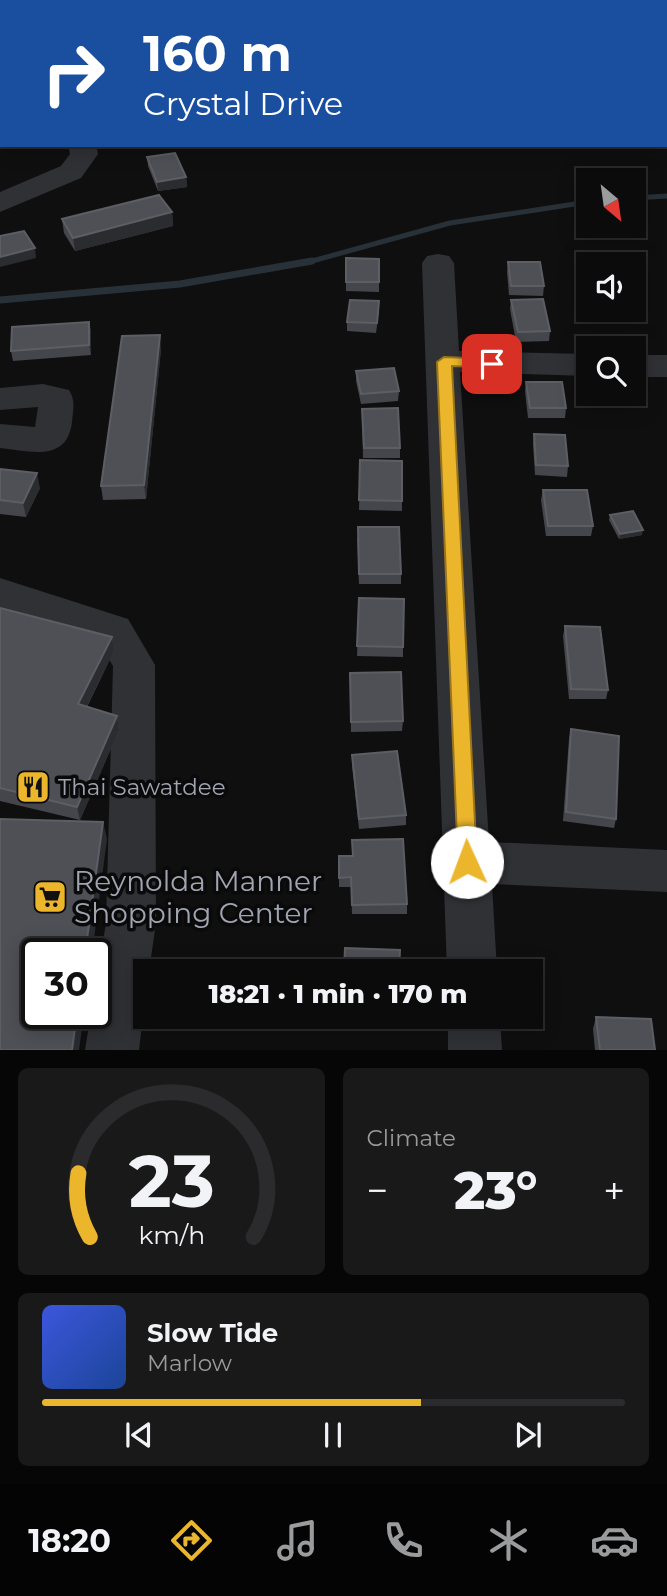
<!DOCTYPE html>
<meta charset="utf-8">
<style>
body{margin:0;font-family:Montserrat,sans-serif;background:#19191a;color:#f1f3f6;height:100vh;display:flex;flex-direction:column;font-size:26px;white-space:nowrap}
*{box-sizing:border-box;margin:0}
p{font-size:23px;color:#9a9b9d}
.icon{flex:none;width:38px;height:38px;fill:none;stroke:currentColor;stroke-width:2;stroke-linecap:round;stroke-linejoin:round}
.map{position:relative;height:1050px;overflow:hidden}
.panel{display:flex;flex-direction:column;gap:18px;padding:18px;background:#060607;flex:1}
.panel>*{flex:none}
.banner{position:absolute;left:0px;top:0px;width:668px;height:147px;box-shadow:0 4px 18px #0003,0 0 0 2px #2b2b2d;background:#1a4fa0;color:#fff;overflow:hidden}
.needle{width:46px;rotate:151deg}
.buttons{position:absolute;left:576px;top:168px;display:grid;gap:14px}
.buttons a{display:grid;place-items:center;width:70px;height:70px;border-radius:0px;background:#0b0b0c;box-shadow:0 4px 18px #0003,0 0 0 2px #2b2b2d;font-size:35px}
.speed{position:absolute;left:21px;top:938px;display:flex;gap:14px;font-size:35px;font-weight:700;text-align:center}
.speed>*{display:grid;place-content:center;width:91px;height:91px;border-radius:50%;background:#0b0b0c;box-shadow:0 4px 18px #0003,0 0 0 2px #2b2b2d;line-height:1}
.speed .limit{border:4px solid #111;border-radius:10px;background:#fff;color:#111}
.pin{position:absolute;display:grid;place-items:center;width:60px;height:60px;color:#fff;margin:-30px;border-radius:14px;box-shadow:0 4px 10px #0006}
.me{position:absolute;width:77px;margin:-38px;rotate:358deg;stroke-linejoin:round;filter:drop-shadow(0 0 5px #0008)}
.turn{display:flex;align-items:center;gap:24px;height:147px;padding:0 28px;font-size:32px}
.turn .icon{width:91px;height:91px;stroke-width:2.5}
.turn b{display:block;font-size:49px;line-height:60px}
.big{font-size:52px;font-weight:800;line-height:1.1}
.panel .widget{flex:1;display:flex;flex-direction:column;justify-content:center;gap:10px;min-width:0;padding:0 24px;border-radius:10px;background:#19191a}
.panel .dial{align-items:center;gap:0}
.dial svg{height:182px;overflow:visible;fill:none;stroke:#2b2b2d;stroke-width:7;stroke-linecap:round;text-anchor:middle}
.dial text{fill:#f1f3f6;stroke:none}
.song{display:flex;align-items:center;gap:21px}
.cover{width:84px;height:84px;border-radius:10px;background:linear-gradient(135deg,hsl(230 70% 55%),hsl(220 70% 35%))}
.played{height:7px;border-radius:4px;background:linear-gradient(90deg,#ecb62c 65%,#2b2b2d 65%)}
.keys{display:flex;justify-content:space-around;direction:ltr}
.heat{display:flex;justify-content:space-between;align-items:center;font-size:38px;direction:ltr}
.panel .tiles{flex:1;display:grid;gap:18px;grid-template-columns:1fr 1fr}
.widget:last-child{grid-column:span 2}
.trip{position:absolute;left:133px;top:959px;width:410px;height:70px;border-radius:0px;background:#0b0b0c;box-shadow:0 4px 18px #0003,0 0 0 2px #2b2b2d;font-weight:800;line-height:70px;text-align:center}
.tab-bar{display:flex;height:112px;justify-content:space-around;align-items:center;background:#040405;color:#9a9b9d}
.tab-bar .icon{width:49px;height:49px}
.tab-bar .selected{color:#ecb62c}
.tab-bar b{font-size:32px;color:#f1f3f6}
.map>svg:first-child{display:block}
</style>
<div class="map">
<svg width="667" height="1050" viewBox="0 0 667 1050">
<rect width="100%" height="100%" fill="#0f0f10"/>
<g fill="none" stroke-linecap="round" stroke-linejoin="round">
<g stroke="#293138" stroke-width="5">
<polyline points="634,198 667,196"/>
<polyline points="305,263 450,223 588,202"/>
</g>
<polyline stroke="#293138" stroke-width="7" points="0,300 180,284 312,261"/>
<g fill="#303135" fill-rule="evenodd">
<polygon points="142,0 167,0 168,2 143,2"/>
<polygon points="304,0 333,0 303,2"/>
<rect x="0" y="85" width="2" height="16"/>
<polygon points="68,145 96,145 98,154 81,178 0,212 0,192 61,166 70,154"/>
<polygon points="438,254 449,256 454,263 459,351 588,354 588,376 460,372 489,842 667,850 667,892 492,884 497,971 447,971 422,263 427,256"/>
<rect x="634" y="355" width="33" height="22"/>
<path d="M 43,384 L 69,390 C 76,401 73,410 72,422 C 67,463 30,451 0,448 L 0,424 L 35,427 L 38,407 L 0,410 L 0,388 Z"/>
<polygon points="0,578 128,619 155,665 156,923 149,971 145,971 145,1001 139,1050 85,1050 91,1013 96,1013 96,984 106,923 113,666 98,641 0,608"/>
<polygon points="448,1017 500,1017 502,1050 448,1050"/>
</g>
</g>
<g fill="#45464b">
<polygon points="147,157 186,177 187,187 158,191 148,166"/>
<polygon points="172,212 173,226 75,251 64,233 62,219"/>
<polygon points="346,258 379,259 379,292 346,291"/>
<polygon points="508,262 544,286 543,296 509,295 507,272"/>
<polygon points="511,300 550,331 549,341 516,342 510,309"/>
<polygon points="379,311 376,333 347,331 347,322"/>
<polygon points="89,322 91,332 91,355 13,361 11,351"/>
<polygon points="161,349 146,499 103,500 101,486"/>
<polygon points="356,371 399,391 398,401 361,404 356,381"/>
<polygon points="526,382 566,408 565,418 528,418 525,391"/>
<polygon points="362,409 400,448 400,458 363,458"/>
<polygon points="534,434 568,466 567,477 535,475 533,444"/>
<polygon points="360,460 402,501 402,511 359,510"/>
<polygon points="0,469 40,488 26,517 0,514"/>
<polygon points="543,490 593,526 591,536 546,536 541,500"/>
<polygon points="610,515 642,535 619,539 609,520"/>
<polygon points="357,537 401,574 401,584 359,584"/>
<polygon points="359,598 403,647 403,657 357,656"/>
<polygon points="0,608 112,637 114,651 87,707 117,716 119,730 80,820 0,801"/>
<polygon points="565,626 608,690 606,699 569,699 563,636"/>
<polygon points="350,673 403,721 402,731 351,732"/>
<polygon points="571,729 616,819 614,828 563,821 569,739"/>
<polygon points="352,755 406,815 406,825 359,829 352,765"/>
<polygon points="339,856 407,904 407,914 352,914 351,887 339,887"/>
<polygon points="342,1017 404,1017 403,1028 342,1026"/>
<polygon points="596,1017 655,1050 595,1050 593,1029"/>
</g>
<g fill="#2b2c2f">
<polygon points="241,0 263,0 257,2 241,2"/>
<polygon points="186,177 187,187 158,191 157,182"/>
<polygon points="172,212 173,226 75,251 73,238"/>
<polygon points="35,248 36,258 0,267 0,257"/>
<polygon points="89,322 91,332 91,355 89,345"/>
<polygon points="160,335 161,349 146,499 144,485"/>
<polygon points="37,473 40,488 26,517 23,503"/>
<polygon points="643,530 642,535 619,539 620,534"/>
<polygon points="112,637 114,651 81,718 78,704"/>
<polygon points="117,716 119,730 80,820 77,807"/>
<polygon points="103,822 107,839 92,954 85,954"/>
<polygon points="77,1013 84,1013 79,1050 72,1050"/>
</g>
<g fill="#4f5056" stroke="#5c5e64" stroke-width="2">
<rect x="0" y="113" width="2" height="15"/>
<polygon points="175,153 186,177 157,182 147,157"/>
<polygon points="159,195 172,212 73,238 62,219"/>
<polygon points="24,231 35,248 0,257 0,236"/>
<polygon points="346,258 379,259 379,282 346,282"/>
<polygon points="508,262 540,262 544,286 511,286"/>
<polygon points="543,299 550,331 518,332 511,300"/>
<polygon points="350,300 379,301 377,323 347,322"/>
<polygon points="89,322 89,345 11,351 12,327"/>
<polygon points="160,335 144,485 101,486 122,336"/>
<polygon points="394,368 399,391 361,394 356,371"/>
<polygon points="526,382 562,382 566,408 530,408"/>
<polygon points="398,408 400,448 364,448 362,409"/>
<polygon points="534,434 565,435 568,466 536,465"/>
<polygon points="360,460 402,461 402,501 359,500"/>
<polygon points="0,469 37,473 23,503 0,500"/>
<polygon points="543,490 587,490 593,526 548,526"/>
<polygon points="633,511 643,530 620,534 610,515"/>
<polygon points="358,527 399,527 401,574 359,574"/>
<polygon points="359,598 404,599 403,647 357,646"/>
<polygon points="0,608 112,637 78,704 117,716 77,807 0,788"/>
<polygon points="565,626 600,627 608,690 571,689"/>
<polygon points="401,672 403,721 351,722 350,673"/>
<polygon points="571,729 619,736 616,819 566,812"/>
<polygon points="397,751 406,815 359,819 352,755"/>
<polygon points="0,819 103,822 85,954 37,954 37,1013 77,1013 72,1050 0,1050"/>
<polygon points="403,839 407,904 352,905 351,877 339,878 339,856 353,856 352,840"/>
<polygon points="345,948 400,950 399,971 344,971"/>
<polygon points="342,1017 404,1017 404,1019"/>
<polygon points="596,1017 651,1019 655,1050 600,1050"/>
</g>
<polygon fill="#ecb62c" stroke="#99761d" stroke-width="2" points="444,357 492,359 499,364 492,368 452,366 477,862 474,869 467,871 460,869 458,862 437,362"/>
<defs>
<symbol id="restaurant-square" viewBox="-11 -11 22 22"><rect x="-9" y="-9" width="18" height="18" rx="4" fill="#ecb62c" stroke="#0a0a0b"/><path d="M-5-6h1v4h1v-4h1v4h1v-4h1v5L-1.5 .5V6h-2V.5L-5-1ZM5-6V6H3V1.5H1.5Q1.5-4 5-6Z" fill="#111"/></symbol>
<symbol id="supermarket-square" viewBox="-11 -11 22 22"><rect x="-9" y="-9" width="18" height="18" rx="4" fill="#ecb62c" stroke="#0a0a0b"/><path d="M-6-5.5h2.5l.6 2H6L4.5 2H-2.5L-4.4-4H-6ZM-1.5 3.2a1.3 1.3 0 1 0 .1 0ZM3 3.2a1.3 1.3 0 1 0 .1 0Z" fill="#111"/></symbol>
</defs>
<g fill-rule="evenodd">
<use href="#restaurant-square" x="14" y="768" width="38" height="38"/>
<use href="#supermarket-square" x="31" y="878" width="38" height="38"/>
</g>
<g text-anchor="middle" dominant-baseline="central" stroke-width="7" stroke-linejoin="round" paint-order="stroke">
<g font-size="23" fill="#a1a5b1" stroke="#0a0a0b" text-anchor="start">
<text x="58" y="787">Thai Sawatdee</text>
</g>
<g font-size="28" fill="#a1a5b1" stroke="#0a0a0b" text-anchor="start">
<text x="74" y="881">Reynolda Manner<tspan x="74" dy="32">Shopping Center</tspan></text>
</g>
</g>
</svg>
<div class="buttons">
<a><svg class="needle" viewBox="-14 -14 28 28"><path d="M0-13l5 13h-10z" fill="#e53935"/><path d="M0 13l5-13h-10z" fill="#9a9b9d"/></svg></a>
<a><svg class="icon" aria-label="sound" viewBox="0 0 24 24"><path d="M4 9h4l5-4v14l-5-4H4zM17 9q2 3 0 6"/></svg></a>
<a><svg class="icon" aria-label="search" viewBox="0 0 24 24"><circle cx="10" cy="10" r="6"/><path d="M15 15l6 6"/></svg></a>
</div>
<div class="speed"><div class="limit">30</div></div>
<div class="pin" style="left:492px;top:364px;background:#d93025"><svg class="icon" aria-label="arrive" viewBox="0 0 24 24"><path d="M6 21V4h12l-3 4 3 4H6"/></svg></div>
<svg class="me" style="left:467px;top:862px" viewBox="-20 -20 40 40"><circle r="19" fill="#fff"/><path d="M0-13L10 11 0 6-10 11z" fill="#ecb62c"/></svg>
<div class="trip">18:21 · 1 min · 170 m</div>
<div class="banner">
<div class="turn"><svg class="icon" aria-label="right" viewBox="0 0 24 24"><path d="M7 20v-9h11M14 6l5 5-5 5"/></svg><div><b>160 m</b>Crystal Drive</div></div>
</div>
</div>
<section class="panel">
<div class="tiles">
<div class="widget dial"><svg viewBox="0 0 100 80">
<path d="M14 69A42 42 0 1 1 86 69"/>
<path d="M14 69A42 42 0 0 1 9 41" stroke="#ecb62c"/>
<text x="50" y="56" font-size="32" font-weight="700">23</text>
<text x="50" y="72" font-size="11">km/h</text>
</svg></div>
<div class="widget"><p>Climate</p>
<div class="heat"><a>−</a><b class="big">23°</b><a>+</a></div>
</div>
<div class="widget">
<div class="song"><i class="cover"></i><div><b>Slow Tide</b><p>Marlow</p></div></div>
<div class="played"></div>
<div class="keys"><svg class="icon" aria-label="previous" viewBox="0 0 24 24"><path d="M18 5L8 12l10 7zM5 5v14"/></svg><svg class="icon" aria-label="pause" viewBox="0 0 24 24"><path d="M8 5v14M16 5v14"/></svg><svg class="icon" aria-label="next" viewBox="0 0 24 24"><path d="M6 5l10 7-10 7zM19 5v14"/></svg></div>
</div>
</div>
</section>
<nav class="tab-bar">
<b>18:20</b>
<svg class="icon selected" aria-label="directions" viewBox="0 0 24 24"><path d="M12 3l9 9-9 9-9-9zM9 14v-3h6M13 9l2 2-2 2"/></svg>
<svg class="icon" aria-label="music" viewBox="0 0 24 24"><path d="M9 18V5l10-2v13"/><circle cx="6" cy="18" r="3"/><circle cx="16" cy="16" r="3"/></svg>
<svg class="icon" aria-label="phone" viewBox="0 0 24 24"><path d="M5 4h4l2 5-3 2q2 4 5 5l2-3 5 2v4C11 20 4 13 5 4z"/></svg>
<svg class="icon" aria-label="climate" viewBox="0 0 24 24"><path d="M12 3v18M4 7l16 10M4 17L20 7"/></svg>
<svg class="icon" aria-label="car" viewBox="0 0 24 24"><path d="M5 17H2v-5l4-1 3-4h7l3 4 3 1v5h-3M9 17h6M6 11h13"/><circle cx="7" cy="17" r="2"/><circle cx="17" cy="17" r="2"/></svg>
</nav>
